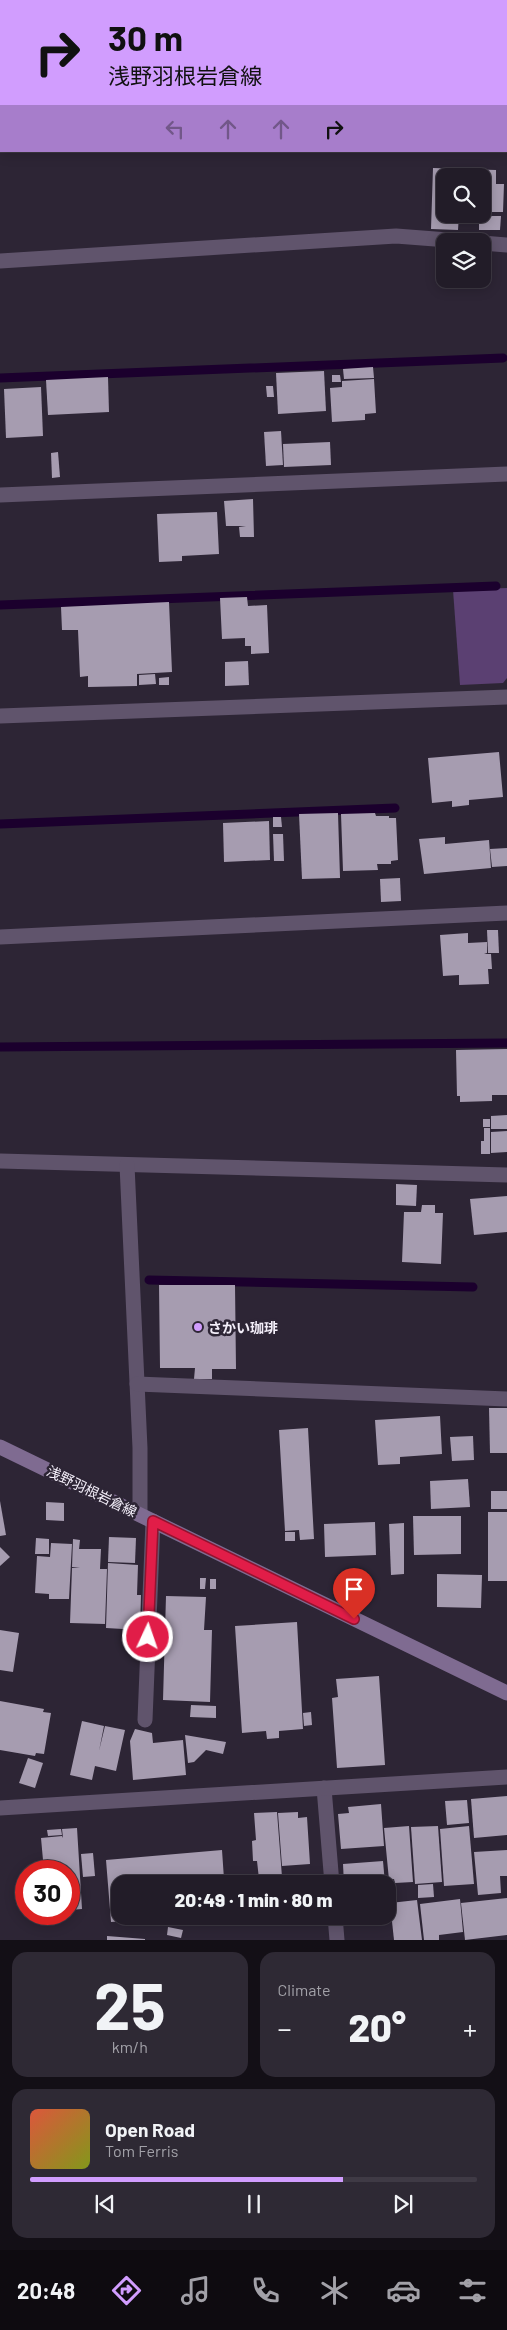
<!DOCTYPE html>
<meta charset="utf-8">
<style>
body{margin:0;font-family:Barlow,"Noto Sans JP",sans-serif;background:#2e2934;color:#f1f3f6;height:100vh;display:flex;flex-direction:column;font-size:19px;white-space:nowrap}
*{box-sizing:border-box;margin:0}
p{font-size:16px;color:#a2a1a8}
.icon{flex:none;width:28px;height:28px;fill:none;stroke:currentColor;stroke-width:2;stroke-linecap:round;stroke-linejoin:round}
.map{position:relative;height:1940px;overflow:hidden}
.sheet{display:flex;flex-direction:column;gap:12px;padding:12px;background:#130f16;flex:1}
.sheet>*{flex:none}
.banner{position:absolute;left:0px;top:0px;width:508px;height:152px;box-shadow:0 2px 12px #0003,0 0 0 1px #3f3a45;background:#d19dfe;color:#111;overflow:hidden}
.controls{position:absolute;left:436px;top:168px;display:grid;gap:10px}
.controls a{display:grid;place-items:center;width:55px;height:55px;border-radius:10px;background:#221c28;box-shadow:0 2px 12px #0003,0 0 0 1px #3f3a45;font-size:25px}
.speed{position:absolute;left:15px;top:1860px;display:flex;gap:10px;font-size:25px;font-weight:700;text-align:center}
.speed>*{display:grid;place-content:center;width:65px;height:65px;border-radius:50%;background:#221c28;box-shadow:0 2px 12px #0003,0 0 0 1px #3f3a45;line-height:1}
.speed .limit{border:8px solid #d22;background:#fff;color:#111}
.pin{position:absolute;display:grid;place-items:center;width:42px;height:42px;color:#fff;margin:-51px -21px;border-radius:50% 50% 50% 0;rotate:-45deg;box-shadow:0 0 5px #0007}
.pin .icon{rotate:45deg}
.me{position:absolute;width:55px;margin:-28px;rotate:3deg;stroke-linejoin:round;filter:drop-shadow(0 0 4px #0008)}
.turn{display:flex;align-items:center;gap:18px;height:105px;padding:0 25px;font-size:22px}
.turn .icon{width:65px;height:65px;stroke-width:2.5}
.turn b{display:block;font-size:35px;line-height:42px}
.lanes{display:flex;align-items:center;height:48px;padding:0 25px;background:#0003;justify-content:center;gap:25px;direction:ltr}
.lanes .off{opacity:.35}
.big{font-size:38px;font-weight:800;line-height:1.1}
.sheet .widget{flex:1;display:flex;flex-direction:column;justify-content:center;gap:8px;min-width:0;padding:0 18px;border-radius:15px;background:#2e2934}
.sheet .dial{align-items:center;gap:0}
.dial b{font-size:65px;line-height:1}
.song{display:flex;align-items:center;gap:15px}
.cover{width:60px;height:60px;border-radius:8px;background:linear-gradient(135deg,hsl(10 70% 55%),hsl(70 70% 35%))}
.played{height:5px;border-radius:2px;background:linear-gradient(90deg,#d19dfe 70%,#3f3a45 70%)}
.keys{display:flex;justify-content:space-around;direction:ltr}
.heat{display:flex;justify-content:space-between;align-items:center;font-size:28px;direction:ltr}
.sheet .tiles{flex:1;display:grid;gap:12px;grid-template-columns:1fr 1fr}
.widget:last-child{grid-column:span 2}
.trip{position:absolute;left:111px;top:1875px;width:285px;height:50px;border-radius:15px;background:#221c28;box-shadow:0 2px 12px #0003,0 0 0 1px #3f3a45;font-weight:800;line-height:50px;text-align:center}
.tabs{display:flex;height:80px;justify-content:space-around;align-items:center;background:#0e0b10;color:#a2a1a8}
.tabs .icon{width:35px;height:35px}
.tabs .current{color:#d19dfe}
.tabs b{font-size:22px;color:#f1f3f6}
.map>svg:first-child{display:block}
</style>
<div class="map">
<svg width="507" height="1940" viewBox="0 0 507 1940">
<rect width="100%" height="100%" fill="#2d2535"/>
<polygon fill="#5b4072" points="507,588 507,678 503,683 460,685 453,590"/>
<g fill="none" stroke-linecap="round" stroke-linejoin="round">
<g stroke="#1b002d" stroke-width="9">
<polyline points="0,378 503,358"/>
<polyline points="0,605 496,586"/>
<polyline points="0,824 395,808"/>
<polyline points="0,1047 507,1043"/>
<polyline points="149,1280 473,1287"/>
</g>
</g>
<g fill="#a69cb0">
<polygon points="433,168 496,170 496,184 504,184 503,212 482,212 482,176 445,176 445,214 459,214 458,230 431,229"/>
<polygon points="479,216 501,216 500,230 479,230"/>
<polygon points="373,367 374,378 344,379 343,369"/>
<polygon points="324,371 326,411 278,414 276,373"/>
<polygon points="332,375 340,375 341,382 332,382"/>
<polygon points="108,377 109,412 48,415 46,380"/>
<polygon points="374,379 376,413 365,414 365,420 332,422 330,388 342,387 342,381"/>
<polygon points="266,386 273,386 274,397 267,397"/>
<polygon points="41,387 43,436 6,438 4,389"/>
<polygon points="281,431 283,465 266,466 264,432"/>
<polygon points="330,442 331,465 284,467 283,444"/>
<polygon points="58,452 60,477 52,478 51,453"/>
<polygon points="253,499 254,537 240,537 239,527 246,526 226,526 224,501"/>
<polygon points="217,512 219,554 182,556 182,561 159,562 157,514"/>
<polygon points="247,597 248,606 267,605 269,653 251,654 251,646 245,646 245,638 222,639 220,598"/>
<polygon points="169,602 172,672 137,674 137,686 88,687 88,676 80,677 78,630 62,630 61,607"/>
<polygon points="248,661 249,685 225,686 225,662"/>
<polygon points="155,674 156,684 139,685 139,675"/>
<polygon points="169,677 169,685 159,685 159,678"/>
<polygon points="499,752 503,797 469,800 469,805 452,807 452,801 432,803 428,758"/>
<polygon points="338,813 340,878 302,879 299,814"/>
<polygon points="375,813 376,816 389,816 389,818 396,818 398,860 391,861 391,864 377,864 378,870 343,871 341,814"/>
<polygon points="273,817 281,817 282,827 273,827"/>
<polygon points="269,821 270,860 224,862 223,823"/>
<polygon points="273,834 283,834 284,861 274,861"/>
<polygon points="445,837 445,844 489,840 491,868 424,874 419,839"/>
<polygon points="507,848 507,866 492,867 490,849"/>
<polygon points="400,878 401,901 381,902 380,879"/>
<polygon points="487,930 498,930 499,953 488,953"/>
<polygon points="468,933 468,943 487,942 487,953 484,954 491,954 492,969 488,969 489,984 459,985 459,975 443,976 440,935"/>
<polygon points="507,1049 507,1095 492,1095 492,1101 460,1102 460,1096 457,1096 456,1050"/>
<polygon points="507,1115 507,1129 491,1129 491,1116"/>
<rect x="483" y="1119" width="7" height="8"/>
<polygon points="484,1128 490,1128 490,1154 481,1154 481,1141 484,1141"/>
<polygon points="507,1131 507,1152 491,1153 491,1132"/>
<polygon points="396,1184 417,1185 416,1206 396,1205"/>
<polygon points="507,1196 507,1232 474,1235 470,1199"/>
<polygon points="422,1205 435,1205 435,1213 443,1213 441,1264 402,1262 404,1212 421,1212"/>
<polygon points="159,1285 235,1285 236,1369 212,1369 212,1379 194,1379 195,1368 160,1368"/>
<polygon points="489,1408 507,1408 507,1453 490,1453"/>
<polygon points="440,1416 442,1454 400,1457 400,1464 378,1465 375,1420"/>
<polygon points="308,1428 314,1539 300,1540 299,1530 285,1531 279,1430"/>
<polygon points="473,1436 474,1460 452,1461 450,1437"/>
<polygon points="468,1479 470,1507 431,1509 430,1481"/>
<rect x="491" y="1491" width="16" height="18"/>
<polygon points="0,1501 6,1535 0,1536"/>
<polygon points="46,1502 64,1503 64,1521 46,1520"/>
<rect x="488" y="1512" width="19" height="69"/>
<polygon points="413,1516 461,1516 461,1554 414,1555"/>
<polygon points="375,1522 376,1555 325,1557 324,1524"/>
<polygon points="404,1523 404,1574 391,1575 389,1524"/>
<rect x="285" y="1532" width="10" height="9"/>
<polygon points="109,1537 136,1538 135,1563 108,1562"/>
<polygon points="36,1538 49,1539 49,1554 35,1554"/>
<polygon points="73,1539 80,1540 79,1549 101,1549 100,1569 107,1569 105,1624 70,1623 72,1568 80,1568 72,1567"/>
<polygon points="51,1543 72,1544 69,1599 49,1599 49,1594 35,1593 37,1556 50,1557"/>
<polygon points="0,1547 10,1557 0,1566"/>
<polygon points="108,1563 138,1565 137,1595 141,1595 140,1630 106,1628"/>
<polygon points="437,1574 482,1575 481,1608 437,1607"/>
<polygon points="200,1578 206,1578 205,1589 200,1589"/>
<rect x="210" y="1579" width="6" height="10"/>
<polygon points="166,1596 206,1597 204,1630 212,1630 210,1702 163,1700"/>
<polygon points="297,1622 303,1729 279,1731 279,1738 267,1739 266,1731 242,1733 235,1626"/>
<polygon points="0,1630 19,1633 13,1672 0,1670"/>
<polygon points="379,1676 385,1765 337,1768 332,1698 338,1697 336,1679"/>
<polygon points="0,1701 44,1709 43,1712 51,1713 44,1754 36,1753 35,1756 0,1750"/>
<polygon points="191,1705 216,1706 216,1718 190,1717"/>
<polygon points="311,1712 312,1725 304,1726 303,1713"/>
<polygon points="82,1721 104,1726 99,1751 105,1726 125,1730 116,1771 95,1766 92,1780 70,1775"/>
<polygon points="135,1729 152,1733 153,1743 183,1740 186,1775 133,1780 130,1741"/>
<polygon points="185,1735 226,1742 223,1754 206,1750 194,1762 188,1763"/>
<polygon points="28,1758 43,1763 35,1788 19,1783"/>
<polygon points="507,1796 507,1835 474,1838 471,1799"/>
<polygon points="467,1800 469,1823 447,1825 445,1801"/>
<polygon points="381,1804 384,1846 341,1849 338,1814 349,1813 348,1807"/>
<polygon points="277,1812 282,1877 259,1879 257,1861 253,1861 252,1841 256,1840 254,1813"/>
<polygon points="298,1812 298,1818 307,1817 310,1864 282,1866 278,1813"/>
<polygon points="409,1826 413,1882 395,1883 394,1879 389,1880 384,1828"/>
<polygon points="438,1826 442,1882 415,1884 411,1827"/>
<polygon points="469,1826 474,1884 444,1886 440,1829"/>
<polygon points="77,1828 82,1909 69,1910 69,1871 44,1871 41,1838 62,1836 63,1838 62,1829"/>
<polygon points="61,1829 62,1835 48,1836 47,1830"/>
<polygon points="222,1850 224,1879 219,1879 219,1884 120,1884 120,1916 174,1918 111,1922 106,1860"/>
<polygon points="507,1850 507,1876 500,1876 501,1893 478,1895 474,1852"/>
<polygon points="93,1853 95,1876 83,1877 81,1854"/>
<polygon points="383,1861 385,1884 344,1884 343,1864"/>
<polygon points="433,1884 434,1897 418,1898 418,1885"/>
<polygon points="507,1898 507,1935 465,1940 461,1903"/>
<polygon points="460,1899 463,1932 439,1935 439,1940 424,1940 420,1904"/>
<polygon points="417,1900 422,1940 394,1940 390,1903"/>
<polygon points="269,1916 308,1916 308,1922 270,1925"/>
<polygon points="168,1927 183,1930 181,1938 167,1935"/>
<polygon points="107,1936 145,1939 145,1940 107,1940"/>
</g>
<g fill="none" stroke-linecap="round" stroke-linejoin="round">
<g stroke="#60546c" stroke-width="15">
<polyline points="324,1788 332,1884"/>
<polyline points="335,1916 337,1940"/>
</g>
<g stroke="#60546c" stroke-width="15">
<polyline points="506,15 507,15"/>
<polyline points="0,38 1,37"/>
<polyline points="482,243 507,245"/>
<polyline points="0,261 396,236 461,241"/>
<polyline points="0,495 507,474"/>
<polyline points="0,716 507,697"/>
<polyline points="0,937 507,913"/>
<polyline points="0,1161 507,1175"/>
<polyline points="127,1165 140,1448 140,1514"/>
<polyline points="137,1384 507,1399"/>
<polyline points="145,1720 153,1521"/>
<polyline points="0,1808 507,1777"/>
</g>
<polyline stroke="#7f6b91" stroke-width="15" points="0,1447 507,1693"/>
</g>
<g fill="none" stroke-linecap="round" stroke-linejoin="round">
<defs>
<polyline id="route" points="148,1637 153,1521 354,1619"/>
</defs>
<use href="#route" stroke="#92132f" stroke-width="12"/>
<use href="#route" stroke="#e11d48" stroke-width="9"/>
</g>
<circle fill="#d19dfe" stroke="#2d2535" stroke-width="2" cx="198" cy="1327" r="5"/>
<g text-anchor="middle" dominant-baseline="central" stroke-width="5" stroke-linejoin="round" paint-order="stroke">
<g font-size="14" font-weight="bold" fill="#f3eef9" stroke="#2d2535" text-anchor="start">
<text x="208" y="1327">さかい珈琲</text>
</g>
<g font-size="14" fill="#f3eef9" stroke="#2d2535">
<text transform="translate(92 1491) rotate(26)">浅野羽根岩倉線</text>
</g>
</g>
</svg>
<div class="controls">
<a><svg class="icon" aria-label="search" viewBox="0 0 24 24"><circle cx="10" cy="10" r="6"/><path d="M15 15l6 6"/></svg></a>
<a><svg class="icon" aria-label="layers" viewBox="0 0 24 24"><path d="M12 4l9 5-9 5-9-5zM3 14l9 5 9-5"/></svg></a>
</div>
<div class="speed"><div class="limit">30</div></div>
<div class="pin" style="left:354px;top:1619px;background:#d93025"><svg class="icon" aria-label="arrive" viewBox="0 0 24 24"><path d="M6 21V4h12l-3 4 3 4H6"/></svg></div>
<svg class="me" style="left:148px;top:1637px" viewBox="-20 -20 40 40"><circle r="17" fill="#e11d48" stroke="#fff" stroke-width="3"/><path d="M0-11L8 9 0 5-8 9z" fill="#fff"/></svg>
<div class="trip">20:49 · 1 min · 80 m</div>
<div class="banner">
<div class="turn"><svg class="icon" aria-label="right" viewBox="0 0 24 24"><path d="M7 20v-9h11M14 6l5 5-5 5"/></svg><div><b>30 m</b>浅野羽根岩倉線</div></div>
<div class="lanes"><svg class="icon off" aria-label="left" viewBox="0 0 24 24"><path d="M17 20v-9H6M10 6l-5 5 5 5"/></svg><svg class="icon off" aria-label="ahead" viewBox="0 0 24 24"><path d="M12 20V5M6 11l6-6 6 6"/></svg><svg class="icon off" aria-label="ahead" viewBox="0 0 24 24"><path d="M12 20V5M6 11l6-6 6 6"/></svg><svg class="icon" aria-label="right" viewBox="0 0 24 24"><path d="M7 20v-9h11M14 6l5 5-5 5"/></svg></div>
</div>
</div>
<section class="sheet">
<div class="tiles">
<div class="widget dial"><b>25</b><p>km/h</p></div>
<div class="widget"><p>Climate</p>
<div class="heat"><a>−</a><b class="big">20°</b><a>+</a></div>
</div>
<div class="widget">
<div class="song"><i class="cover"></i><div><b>Open Road</b><p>Tom Ferris</p></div></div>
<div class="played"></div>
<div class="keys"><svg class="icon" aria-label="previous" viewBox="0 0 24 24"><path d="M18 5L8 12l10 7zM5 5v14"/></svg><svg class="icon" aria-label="pause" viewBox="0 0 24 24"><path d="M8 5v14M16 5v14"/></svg><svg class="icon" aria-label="next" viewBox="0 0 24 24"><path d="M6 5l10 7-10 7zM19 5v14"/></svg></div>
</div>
</div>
</section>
<nav class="tabs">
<b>20:48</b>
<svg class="icon current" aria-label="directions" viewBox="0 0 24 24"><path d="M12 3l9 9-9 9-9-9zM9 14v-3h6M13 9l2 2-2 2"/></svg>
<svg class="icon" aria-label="music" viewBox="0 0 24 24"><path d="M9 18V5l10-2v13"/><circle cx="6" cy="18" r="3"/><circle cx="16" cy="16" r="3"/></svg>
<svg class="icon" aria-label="phone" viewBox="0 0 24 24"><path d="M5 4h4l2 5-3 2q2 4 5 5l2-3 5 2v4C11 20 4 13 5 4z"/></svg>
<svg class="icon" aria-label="climate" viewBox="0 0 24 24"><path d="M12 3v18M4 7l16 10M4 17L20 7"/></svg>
<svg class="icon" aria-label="car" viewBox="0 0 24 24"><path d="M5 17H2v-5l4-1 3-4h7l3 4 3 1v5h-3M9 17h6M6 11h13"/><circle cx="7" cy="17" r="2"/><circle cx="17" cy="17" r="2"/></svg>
<svg class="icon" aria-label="filters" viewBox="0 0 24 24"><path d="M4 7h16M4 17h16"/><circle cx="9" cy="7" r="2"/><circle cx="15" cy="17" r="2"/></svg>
</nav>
